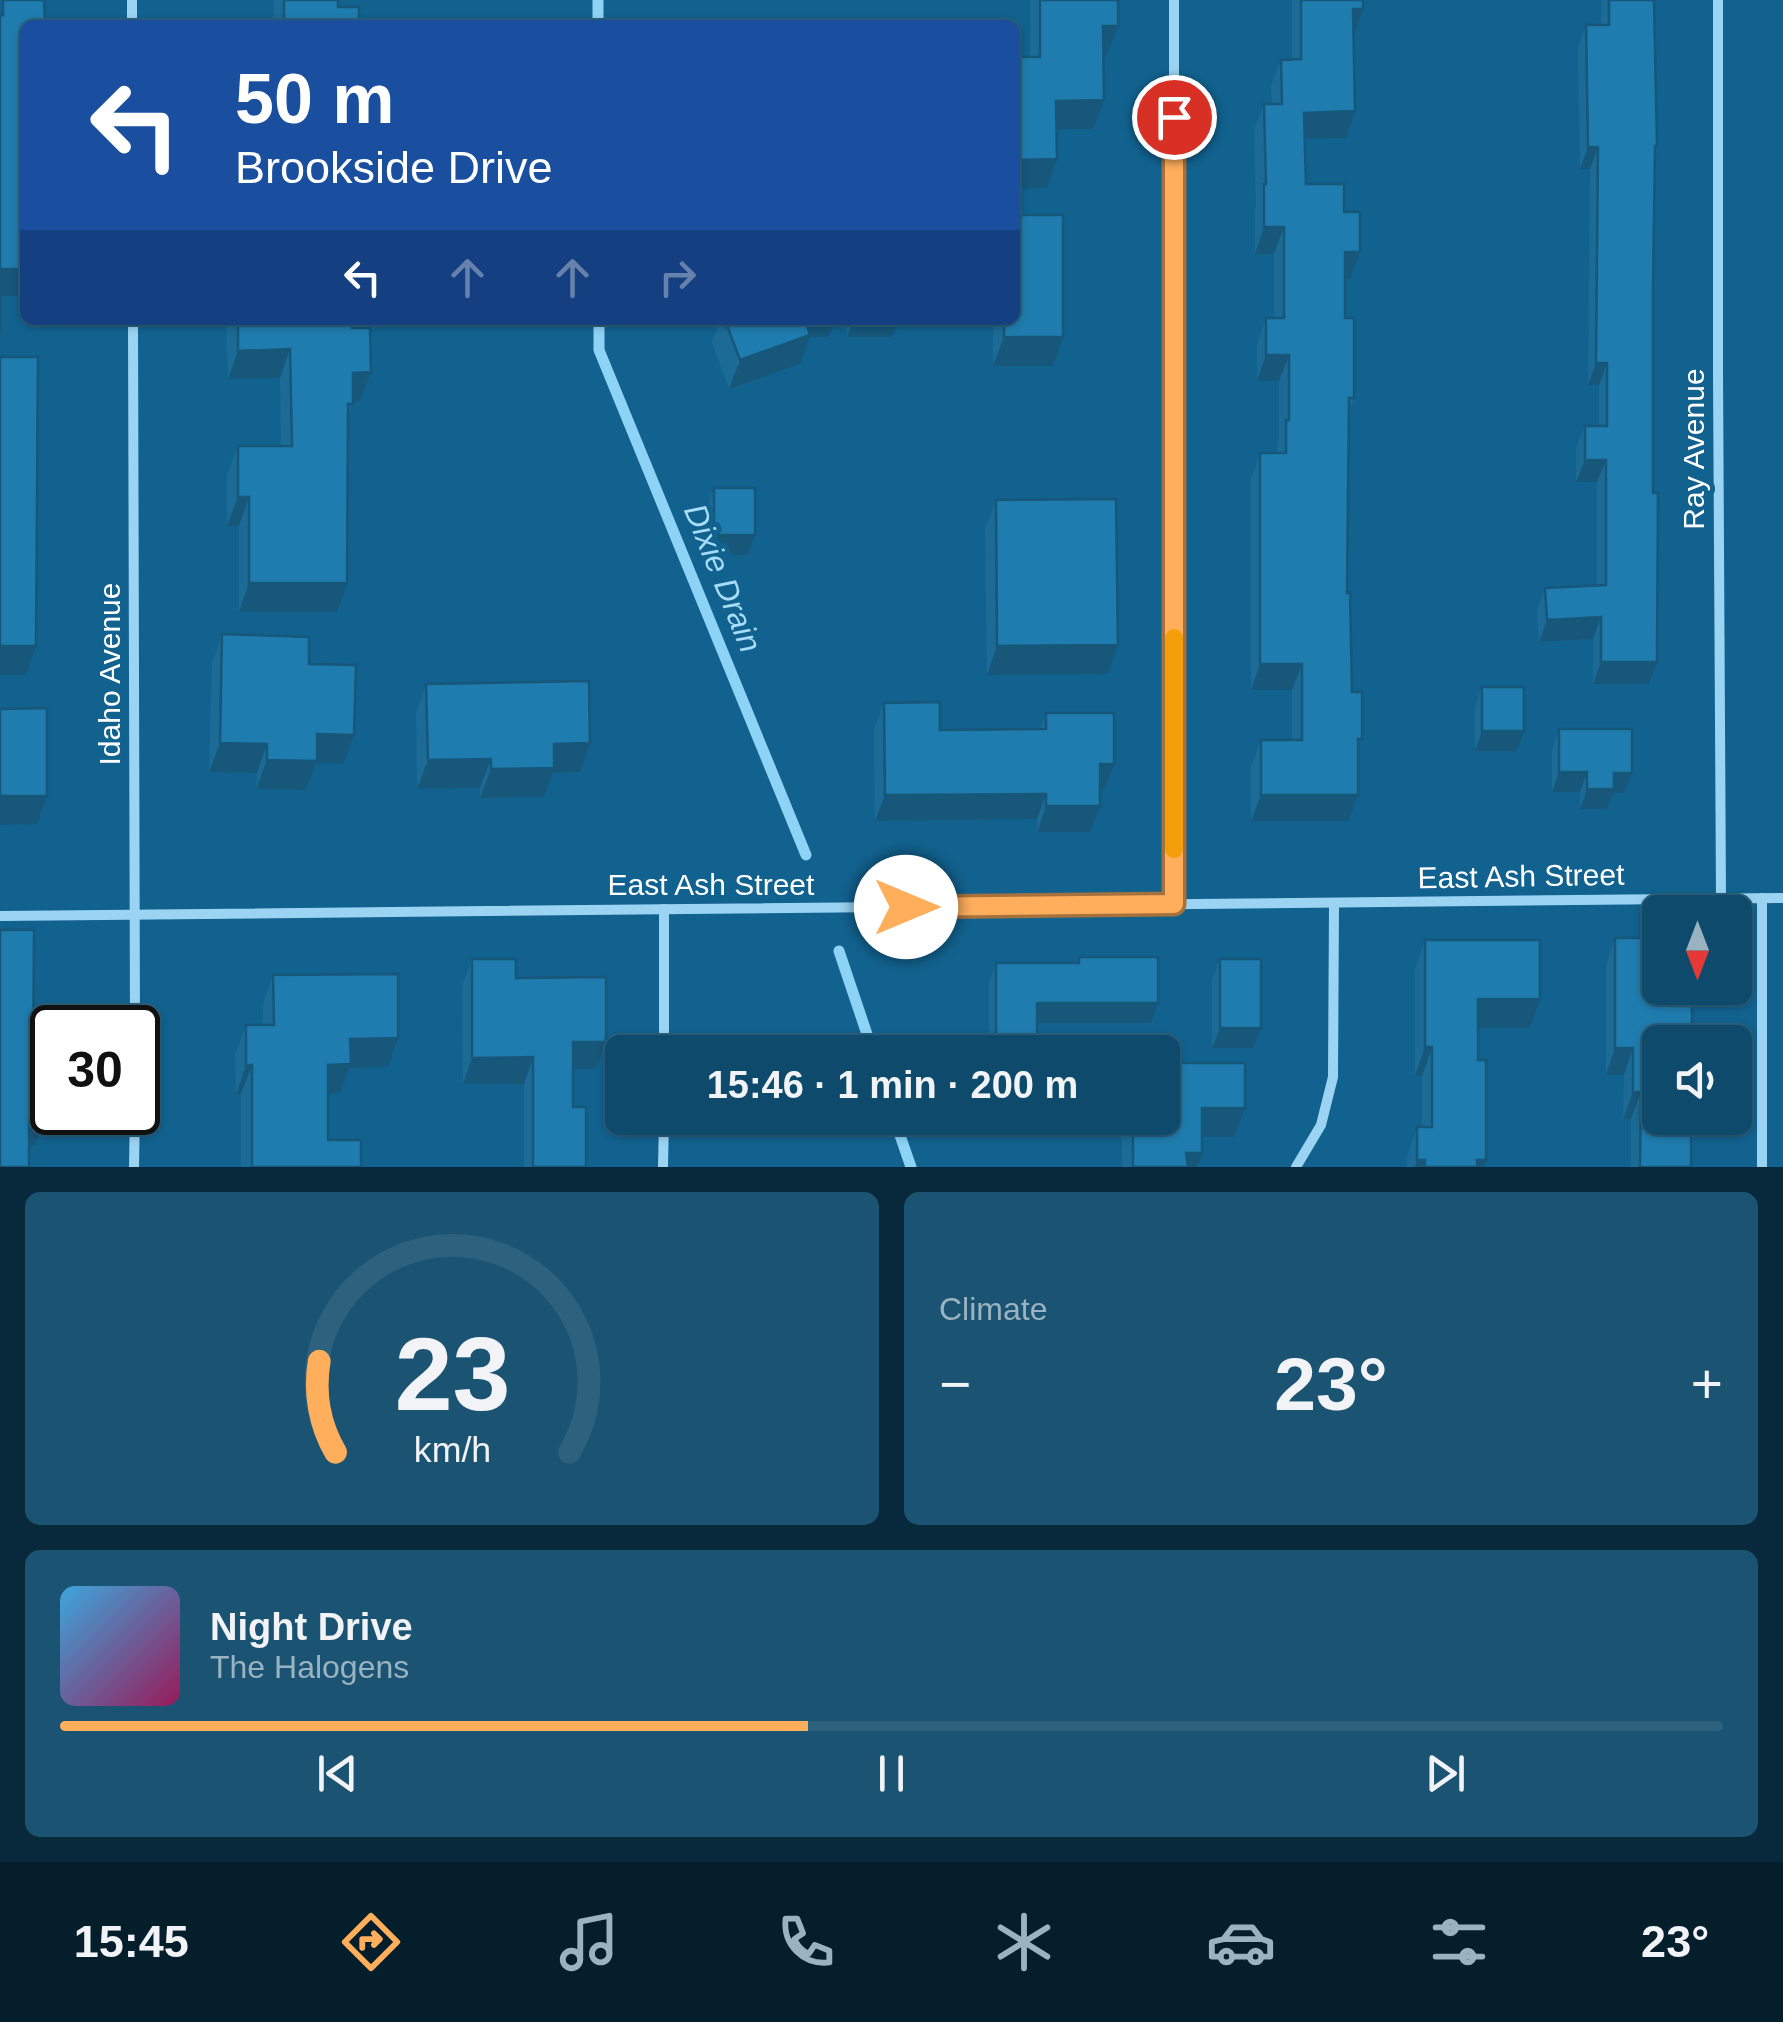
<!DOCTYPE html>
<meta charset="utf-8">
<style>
body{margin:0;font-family:Helvetica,sans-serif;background:#1b5473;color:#f1f3f6;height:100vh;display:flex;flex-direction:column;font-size:38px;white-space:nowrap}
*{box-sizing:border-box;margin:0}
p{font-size:32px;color:#9ab3c1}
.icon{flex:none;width:55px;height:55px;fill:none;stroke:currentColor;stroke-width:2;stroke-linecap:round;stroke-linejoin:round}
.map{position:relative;height:1167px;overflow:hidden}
.details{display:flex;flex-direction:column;gap:25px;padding:25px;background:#07293b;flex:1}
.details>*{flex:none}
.banner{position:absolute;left:20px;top:20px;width:1000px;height:305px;border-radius:15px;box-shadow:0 2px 8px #0004,0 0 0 2px #2d627e;background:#1a4fa0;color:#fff;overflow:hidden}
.needle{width:65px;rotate:180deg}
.tools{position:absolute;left:1642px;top:895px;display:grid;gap:20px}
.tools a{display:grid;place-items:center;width:110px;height:110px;border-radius:15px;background:#0d4a6b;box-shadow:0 2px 8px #0004,0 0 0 2px #2d627e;font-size:50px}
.speed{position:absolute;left:30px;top:1005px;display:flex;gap:20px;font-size:50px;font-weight:700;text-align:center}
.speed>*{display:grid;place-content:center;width:130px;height:130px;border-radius:50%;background:#0d4a6b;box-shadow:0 2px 8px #0004,0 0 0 2px #2d627e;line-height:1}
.speed .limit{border:5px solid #111;border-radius:15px;background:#fff;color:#111}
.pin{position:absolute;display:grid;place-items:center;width:85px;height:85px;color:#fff;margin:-42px;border:5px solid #fff;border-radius:50%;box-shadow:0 2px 10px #0007}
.me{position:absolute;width:110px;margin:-55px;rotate:90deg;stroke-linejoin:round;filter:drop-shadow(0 0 8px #0008)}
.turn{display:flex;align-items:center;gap:35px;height:210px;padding:0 50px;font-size:45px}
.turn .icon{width:130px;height:130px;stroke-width:2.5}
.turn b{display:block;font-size:70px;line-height:85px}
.lanes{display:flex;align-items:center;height:95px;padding:0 50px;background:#0003;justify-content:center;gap:50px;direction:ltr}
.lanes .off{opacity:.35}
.big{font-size:75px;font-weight:700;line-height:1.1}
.details .widget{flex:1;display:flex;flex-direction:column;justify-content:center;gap:15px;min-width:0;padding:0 35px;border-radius:15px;background:#1b5473}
.details .dial{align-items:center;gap:0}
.dial svg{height:260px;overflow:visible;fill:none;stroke:#2d627e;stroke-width:7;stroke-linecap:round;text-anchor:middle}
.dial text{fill:#f1f3f6;stroke:none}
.song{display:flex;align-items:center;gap:30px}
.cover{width:120px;height:120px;border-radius:15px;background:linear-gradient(135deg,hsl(200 70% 55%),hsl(330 70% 35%))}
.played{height:10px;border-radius:5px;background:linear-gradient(90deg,#ffae5c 45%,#2d627e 45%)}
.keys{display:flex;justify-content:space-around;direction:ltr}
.heat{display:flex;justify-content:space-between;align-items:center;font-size:55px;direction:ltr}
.details .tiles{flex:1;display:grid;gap:25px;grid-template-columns:1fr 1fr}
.widget:last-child{grid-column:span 2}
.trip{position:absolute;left:605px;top:1035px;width:575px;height:100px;border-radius:15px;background:#0d4a6b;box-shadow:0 2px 8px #0004,0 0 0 2px #2d627e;font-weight:700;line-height:100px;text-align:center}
.menu{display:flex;height:160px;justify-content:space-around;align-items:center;background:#051e2b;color:#9ab3c1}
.menu .icon{width:70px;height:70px}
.menu .on{color:#ffae5c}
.menu b{font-size:45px;color:#f1f3f6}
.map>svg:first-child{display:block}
</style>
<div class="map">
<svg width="1783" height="1167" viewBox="0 0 1783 1167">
<rect width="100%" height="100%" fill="#11628f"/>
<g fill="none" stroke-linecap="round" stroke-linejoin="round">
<g stroke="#8dd3f6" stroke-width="11">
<polyline points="598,0 598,25"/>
<polyline points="599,320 599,350 806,855"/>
<polyline points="839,951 873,1052"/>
<polyline points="894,1118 911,1167"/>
</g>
<g stroke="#9bd4f2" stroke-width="10">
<polyline points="132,0 132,25"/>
<polyline points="1174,0 1174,904"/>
<polyline points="1718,0 1718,373 1721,898"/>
<polyline points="133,320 135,1028"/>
<polyline points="0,916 1783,898"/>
<polyline points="664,1052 664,909"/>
<polyline points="134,1167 135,1112"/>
<polyline points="663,1167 664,1118"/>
<polyline points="1296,1167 1321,1125 1333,1077 1334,904"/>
<polyline points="1762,1167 1762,898"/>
</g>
</g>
<g fill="#1b6b96">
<polygon points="274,0 338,0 338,7 359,25 273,25"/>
<polygon points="1030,0 1118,0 1107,55 1103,55 1104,100 1093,129 1057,130 1057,159 1047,188 1030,57"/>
<polygon points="1292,0 1363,0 1363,9 1354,36 1355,111 1346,138 1305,139 1306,184 1344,212 1360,252 1350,278 1345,278 1345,318 1354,398 1348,414 1347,593 1352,692 1358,749 1348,821 1251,821 1251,766 1261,740 1292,740 1292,690 1251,690 1251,479 1260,453 1276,453 1279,440 1279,381 1257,381 1257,344 1266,318 1274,318 1274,254 1255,254 1255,210 1256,205 1254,130 1264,104 1272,104 1271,86 1281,60 1292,60"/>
<polygon points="1601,0 1654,0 1654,153 1649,684 1593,684 1593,639 1539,642 1537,610 1545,588 1597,586 1597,482 1576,482 1576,448 1585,426 1599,426 1599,385 1588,385 1590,169 1580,169 1578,48 1586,25 1601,25"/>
<polygon points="228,320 352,320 360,401 353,401 348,418 337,612 239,612 239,526 227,526 227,474 238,446 281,446 280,378 228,379 226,324"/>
<polygon points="720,320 835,320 829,337 810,337 800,364 729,389 712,342"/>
<polygon points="847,320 899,320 893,337 847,337"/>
<polygon points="993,320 1015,320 1053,366 993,366"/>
<polygon points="714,488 747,555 706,555 706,508"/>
<polygon points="996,500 1118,645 1108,674 987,675 985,529"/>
<polygon points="222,634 309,664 343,764 316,763 306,790 256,789 257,773 209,772 212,663"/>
<polygon points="426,684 580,772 553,773 544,797 480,798 480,788 417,789 416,713"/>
<polygon points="1482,687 1517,751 1475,751 1475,707"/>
<polygon points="884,703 940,730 1040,729 1046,713 1114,764 1104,790 1100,790 1100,806 1090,832 1037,832 1037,819 875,821 874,728"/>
<polygon points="1559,729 1624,793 1613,793 1607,809 1580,809 1580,792 1552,792 1552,749"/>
<polygon points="1615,938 1672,1006 1691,1167 1631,1167 1631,1119 1623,1119 1624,1075 1606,1075 1606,965"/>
<polygon points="1425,940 1530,1028 1478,1028 1484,1167 1407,1167 1407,1156 1417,1127 1422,1127 1422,1076 1415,1076 1415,969"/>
<polygon points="1079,957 1151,1023 1037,1023 1032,1052 989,1052 989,983 996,963 1077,963"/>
<polygon points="472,959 516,978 596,1069 573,1069 573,1107 586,1167 524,1167 524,1084 463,1084 462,986"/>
<polygon points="1220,959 1253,1048 1212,1048 1212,979"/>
<polygon points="273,975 388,1067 350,1068 340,1093 328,1093 328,1140 361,1167 241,1167 241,1094 236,1094 235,1054 246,1025 263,1025 263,1004"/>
<polygon points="1128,1118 1162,1118 1234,1137 1202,1137 1197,1167 1122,1167 1122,1133"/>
</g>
<g fill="#16577a">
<polygon points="1353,9 1363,9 1354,36"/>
<polygon points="1103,26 1118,26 1107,55 1092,55"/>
<polygon points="1104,100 1093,129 1046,130 1056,101"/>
<polygon points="1355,111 1346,138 1294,139 1304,113"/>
<polygon points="1588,147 1598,147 1590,169 1580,169"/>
<polygon points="1057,159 1047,188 1015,189 1015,160"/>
<polygon points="1264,227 1284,227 1274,254 1255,254"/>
<polygon points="1345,252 1360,252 1350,278 1335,278"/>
<rect x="0" y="269" width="25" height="27"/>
<polygon points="796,320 835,320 829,337 810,337 800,364 729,389 740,360"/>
<polygon points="853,320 899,320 893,337 847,337"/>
<polygon points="1004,337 1063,337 1053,366 993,366"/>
<polygon points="290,349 280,378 228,379 238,351"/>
<polygon points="1266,355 1289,355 1279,381 1257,381"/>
<polygon points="1596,363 1607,363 1599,385 1588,385"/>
<polygon points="371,372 360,401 342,402 353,373"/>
<polygon points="1585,460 1606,460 1597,482 1576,482"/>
<polygon points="238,497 249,497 239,526 227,526"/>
<polygon points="714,535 755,535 747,555 706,555"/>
<polygon points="249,583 347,583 337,612 239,612"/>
<polygon points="1601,617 1593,639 1539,642 1547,620"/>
<polygon points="1118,645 1108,674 987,675 997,646"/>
<polygon points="0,646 36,646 26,675 0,675"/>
<polygon points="1601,662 1657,662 1649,684 1593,684"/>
<polygon points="1260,664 1302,664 1292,690 1251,690"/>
<polygon points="1482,731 1524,731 1517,751 1475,751"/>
<polygon points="317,734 354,735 343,764 316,763 306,790 256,789 267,760"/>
<polygon points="220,743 267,744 257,773 209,772"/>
<polygon points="590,743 580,772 553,773 544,797 480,798 491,769 554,744"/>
<polygon points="491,759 480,788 417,789 428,760"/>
<polygon points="1100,764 1114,764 1104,790 1090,790"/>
<polygon points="1559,772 1587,772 1580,792 1552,792"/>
<polygon points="1614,773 1632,773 1624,793 1613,793 1607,809 1580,809 1587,789"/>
<polygon points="1046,794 1037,819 875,821 885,795"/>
<polygon points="1261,795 1358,795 1348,821 1251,821"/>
<polygon points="0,796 47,796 37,824 0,825"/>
<polygon points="1046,806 1100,806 1090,832 1037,832"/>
<polygon points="1478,999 1540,999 1530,1028 1468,1028"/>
<polygon points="1037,1003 1158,1003 1151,1023 1030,1023"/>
<polygon points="1220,1028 1261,1028 1253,1048 1212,1048"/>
<polygon points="996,1037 1037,1037 1032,1052 990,1052"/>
<polygon points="398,1038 388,1067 350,1068 340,1093 318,1094 328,1065 350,1039"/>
<polygon points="573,1042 606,1042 596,1069 563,1069"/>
<polygon points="1425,1047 1432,1047 1422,1076 1415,1076"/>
<polygon points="1615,1048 1633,1048 1624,1075 1606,1075"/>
<polygon points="533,1057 524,1084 463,1084 472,1058"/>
<polygon points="252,1065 241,1094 236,1094 246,1066"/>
<polygon points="1633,1092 1641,1092 1631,1119 1623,1119"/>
<polygon points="1202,1108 1245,1108 1234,1137 1192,1137"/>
<polygon points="29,1118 45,1118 35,1146 19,1146"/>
<polygon points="1186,1153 1202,1153 1197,1167 1181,1167"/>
<polygon points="1417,1160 1425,1160 1423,1167 1415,1167"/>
<polygon points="1477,1160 1486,1160 1484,1167 1474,1167"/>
</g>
<g fill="#1f7cae" stroke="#16577a" stroke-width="2.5">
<polygon points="3,0 44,0 45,25 25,25 25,269 0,269 0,335 0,15 3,15"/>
<polygon points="284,0 338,0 338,7 359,7 359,25 284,25"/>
<polygon points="1040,0 1118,0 1118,26 1103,26 1104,100 1056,101 1057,159 1015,160 1015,57 1040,57"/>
<polygon points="1301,0 1363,0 1363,9 1353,9 1355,111 1304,113 1306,184 1344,184 1344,212 1360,212 1360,252 1345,252 1345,318 1354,318 1354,398 1349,398 1347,593 1350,592 1352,692 1362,692 1362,739 1358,739 1358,795 1261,795 1261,740 1302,740 1302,664 1260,664 1260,453 1286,453 1286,420 1289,420 1289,355 1266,355 1266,318 1284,318 1284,227 1264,227 1264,184 1266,184 1264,104 1282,104 1281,60 1301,59"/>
<polygon points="1609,0 1654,0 1657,146 1655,146 1653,292 1653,493 1658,493 1657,662 1601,662 1601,617 1547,620 1545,588 1606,585 1606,460 1585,460 1585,426 1607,426 1607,363 1596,363 1598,147 1588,147 1586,25 1609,25"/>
<polygon points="1015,215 1063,215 1063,337 1004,337 1004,320 1015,320"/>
<polygon points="238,320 352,320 352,328 370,328 371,372 353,373 353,404 348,404 347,583 249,583 249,497 238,497 238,446 292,446 290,349 238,351"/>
<polygon points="725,320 805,320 810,335 740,360"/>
<polygon points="0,357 38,357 36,646 0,646"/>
<rect x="714" y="488" width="41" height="47"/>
<polygon points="1116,499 1118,645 997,646 996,500"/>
<polygon points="222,634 309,637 309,664 356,665 354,735 317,734 317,761 267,760 267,744 220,743"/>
<polygon points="589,681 590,743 554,744 554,768 491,769 491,759 428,760 426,684"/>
<rect x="1482" y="687" width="42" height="44"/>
<polygon points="940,702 940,730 1046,729 1046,713 1114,713 1114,764 1100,764 1100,806 1046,806 1046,794 885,795 884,703"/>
<polygon points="47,708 47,796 0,796 0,709"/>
<polygon points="1559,729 1632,729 1632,773 1614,773 1614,789 1587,789 1587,772 1559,772"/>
<polygon points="0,930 34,930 33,1090 45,1090 45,1118 29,1118 29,1167 0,1167"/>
<polygon points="1615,938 1660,938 1660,988 1672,988 1672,1006 1692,1006 1692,1042 1660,1042 1660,1118 1691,1118 1691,1167 1640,1167 1641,1092 1633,1092 1633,1048 1615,1048"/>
<polygon points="1425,940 1540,940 1540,999 1478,999 1478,1060 1486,1060 1486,1160 1477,1160 1477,1167 1425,1167 1425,1160 1417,1160 1417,1127 1432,1127 1432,1047 1425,1047"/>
<polygon points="1079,957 1158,957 1158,1003 1037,1003 1037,1037 996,1037 996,963 1079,963"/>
<polygon points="472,959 516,959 516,978 606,977 606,1042 573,1042 573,1107 586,1107 586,1167 533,1167 533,1057 472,1058"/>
<rect x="1220" y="959" width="41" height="69"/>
<polygon points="398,974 398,1038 350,1039 351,1064 328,1065 328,1140 361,1140 361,1167 252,1167 252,1065 246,1066 246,1025 274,1025 273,975"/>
<polygon points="1162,1063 1245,1063 1245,1108 1202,1108 1202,1153 1186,1153 1188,1167 1133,1167 1133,1118 1162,1118"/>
</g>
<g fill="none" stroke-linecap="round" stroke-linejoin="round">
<defs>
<polyline id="route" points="906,907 1174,904 1174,117"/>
</defs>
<use href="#route" stroke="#a6713c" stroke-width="25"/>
<use href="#route" stroke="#ffae5c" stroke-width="18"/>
<polyline stroke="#f59e0b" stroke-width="18" points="1174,638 1174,849"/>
</g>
<g text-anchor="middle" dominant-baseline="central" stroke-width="10" stroke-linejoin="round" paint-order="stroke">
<g font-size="30" fill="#fff" stroke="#11628f">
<text transform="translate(1693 449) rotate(-90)">Ray Avenue</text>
<text transform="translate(109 674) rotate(-90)">Idaho Avenue</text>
<text transform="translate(1521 876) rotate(-1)">East Ash Street</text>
<text x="711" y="884">East Ash Street</text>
</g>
<g font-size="32" font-style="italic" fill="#a7ddf9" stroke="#11628f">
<text transform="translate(723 578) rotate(68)">Dixie Drain</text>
</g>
</g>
</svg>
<div class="tools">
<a><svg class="needle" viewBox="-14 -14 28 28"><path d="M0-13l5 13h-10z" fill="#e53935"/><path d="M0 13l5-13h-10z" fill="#9ab3c1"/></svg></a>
<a><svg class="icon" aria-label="sound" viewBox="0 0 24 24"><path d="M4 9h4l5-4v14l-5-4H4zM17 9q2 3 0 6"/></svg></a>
</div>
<div class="speed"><div class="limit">30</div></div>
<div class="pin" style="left:1174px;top:117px;background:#d93025"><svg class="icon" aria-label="arrive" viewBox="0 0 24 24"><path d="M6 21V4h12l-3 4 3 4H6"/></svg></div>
<svg class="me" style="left:906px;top:907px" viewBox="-20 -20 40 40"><circle r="19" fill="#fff"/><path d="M0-13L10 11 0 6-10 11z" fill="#ffae5c"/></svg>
<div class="trip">15:46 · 1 min · 200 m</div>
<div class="banner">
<div class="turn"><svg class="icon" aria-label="left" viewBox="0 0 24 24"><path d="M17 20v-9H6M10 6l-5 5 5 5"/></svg><div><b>50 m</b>Brookside Drive</div></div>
<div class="lanes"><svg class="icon" aria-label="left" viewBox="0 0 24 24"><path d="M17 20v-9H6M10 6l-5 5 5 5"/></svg><svg class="icon off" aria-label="ahead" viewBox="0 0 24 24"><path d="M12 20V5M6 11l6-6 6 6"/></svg><svg class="icon off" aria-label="ahead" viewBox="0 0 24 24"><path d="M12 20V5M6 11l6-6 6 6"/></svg><svg class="icon off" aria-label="right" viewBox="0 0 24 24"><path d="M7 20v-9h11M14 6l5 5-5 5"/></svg></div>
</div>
</div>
<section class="details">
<div class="tiles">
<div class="widget dial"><svg viewBox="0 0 100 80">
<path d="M14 69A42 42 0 1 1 86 69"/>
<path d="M14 69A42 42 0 0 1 9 41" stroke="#ffae5c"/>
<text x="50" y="56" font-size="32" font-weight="700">23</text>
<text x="50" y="72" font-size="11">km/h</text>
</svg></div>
<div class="widget"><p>Climate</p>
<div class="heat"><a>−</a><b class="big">23°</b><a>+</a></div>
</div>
<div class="widget">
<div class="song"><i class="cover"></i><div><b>Night Drive</b><p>The Halogens</p></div></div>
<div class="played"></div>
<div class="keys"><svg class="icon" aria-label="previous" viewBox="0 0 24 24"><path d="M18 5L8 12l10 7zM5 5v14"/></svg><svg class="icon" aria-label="pause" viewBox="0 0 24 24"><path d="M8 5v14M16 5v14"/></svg><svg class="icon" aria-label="next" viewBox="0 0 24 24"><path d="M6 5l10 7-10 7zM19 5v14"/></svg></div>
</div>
</div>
</section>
<nav class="menu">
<b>15:45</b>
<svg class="icon on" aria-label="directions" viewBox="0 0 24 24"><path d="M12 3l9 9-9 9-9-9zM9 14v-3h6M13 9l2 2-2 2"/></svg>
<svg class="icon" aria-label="music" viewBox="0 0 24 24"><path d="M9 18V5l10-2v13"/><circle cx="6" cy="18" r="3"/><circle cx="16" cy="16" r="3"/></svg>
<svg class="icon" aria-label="phone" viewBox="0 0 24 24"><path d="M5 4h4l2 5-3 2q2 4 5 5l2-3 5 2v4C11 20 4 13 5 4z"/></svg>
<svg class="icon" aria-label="climate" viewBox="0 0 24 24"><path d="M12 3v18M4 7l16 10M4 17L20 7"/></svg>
<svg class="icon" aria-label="car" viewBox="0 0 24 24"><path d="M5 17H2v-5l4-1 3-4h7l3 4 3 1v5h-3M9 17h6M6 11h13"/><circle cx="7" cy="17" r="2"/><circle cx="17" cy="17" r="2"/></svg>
<svg class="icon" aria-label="filters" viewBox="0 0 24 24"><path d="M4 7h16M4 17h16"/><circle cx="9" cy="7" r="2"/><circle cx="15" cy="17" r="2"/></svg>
<b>23°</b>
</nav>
